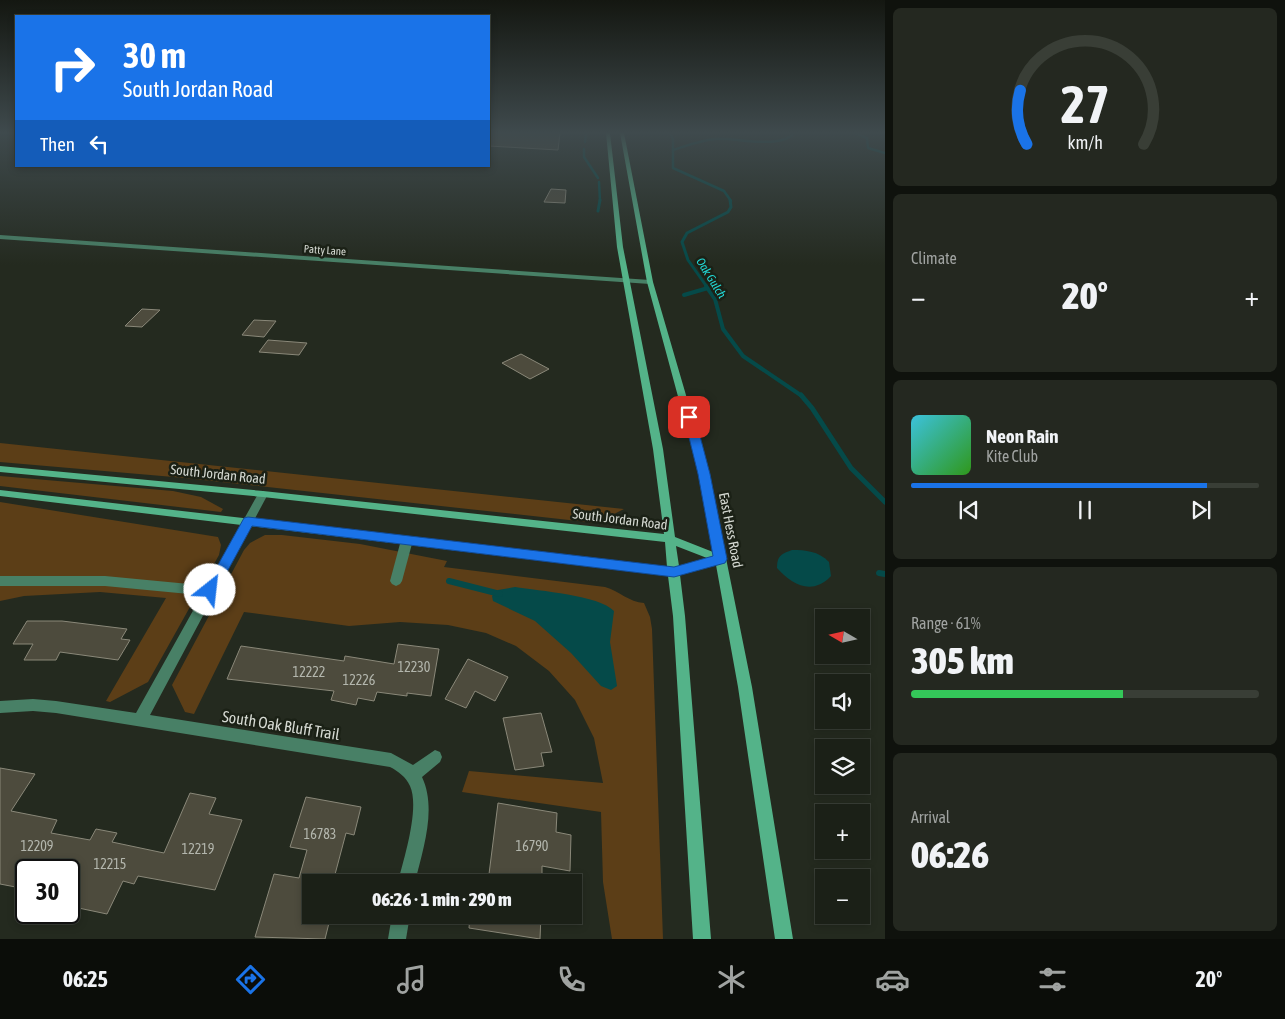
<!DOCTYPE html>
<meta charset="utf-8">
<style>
body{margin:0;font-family:"Asap Condensed",sans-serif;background:#242820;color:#f1f3f6;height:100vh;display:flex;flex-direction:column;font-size:19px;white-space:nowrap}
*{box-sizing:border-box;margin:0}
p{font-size:16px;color:#a0a3a1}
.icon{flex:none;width:28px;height:28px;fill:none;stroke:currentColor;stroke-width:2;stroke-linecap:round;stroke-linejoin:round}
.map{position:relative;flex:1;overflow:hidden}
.drawer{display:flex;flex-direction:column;gap:8px;padding:8px;background:#0f120d;width:400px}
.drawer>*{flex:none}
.top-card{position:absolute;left:15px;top:15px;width:475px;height:152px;border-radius:0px;box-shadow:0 2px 8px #0003,0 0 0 1px #393e36;background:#1a73e8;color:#fff;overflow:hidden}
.needle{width:32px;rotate:279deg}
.tools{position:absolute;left:815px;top:609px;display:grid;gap:10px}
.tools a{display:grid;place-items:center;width:55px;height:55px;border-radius:0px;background:#1b2017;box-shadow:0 2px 8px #0003,0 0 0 1px #393e36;font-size:25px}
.speed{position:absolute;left:15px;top:859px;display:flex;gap:10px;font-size:25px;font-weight:700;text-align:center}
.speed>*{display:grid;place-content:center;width:65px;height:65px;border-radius:50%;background:#1b2017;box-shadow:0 2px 8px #0003,0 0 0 1px #393e36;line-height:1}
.speed .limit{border:2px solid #111;border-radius:8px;background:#fff;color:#111}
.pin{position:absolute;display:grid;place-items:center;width:42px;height:42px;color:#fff;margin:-21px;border-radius:10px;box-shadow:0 2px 8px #0006}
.me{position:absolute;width:55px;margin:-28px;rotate:29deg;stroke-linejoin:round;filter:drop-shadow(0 0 4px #0008)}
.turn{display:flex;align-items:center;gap:18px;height:105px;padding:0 25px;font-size:22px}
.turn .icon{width:65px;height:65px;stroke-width:2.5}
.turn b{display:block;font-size:35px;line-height:42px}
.then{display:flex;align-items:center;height:48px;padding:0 25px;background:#0003;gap:10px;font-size:19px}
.big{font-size:38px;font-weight:800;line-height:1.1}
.drawer .widget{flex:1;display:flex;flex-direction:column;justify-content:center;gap:8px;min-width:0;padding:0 18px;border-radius:8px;background:#242820}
.drawer .dial{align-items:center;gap:0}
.dial svg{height:130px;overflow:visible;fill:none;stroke:#393e36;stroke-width:7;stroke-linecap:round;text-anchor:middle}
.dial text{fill:#f1f3f6;stroke:none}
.song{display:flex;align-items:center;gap:15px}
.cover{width:60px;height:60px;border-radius:8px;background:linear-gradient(135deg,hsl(190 70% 55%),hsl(110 70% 35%))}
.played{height:5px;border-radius:2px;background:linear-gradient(90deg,#1a73e8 85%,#393e36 85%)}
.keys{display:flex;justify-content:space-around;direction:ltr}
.heat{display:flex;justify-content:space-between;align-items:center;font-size:28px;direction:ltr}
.charge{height:8px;border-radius:4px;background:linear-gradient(90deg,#34c759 61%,#393e36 0)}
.trip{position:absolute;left:302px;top:874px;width:280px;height:50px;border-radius:0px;background:#1b2017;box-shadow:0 2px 8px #0003,0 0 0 1px #393e36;font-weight:800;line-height:50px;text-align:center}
.tabs{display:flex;height:80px;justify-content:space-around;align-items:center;background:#0b0d09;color:#a0a3a1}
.tabs .icon{width:35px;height:35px}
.tabs .on{color:#1a73e8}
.tabs b{font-size:22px;color:#f1f3f6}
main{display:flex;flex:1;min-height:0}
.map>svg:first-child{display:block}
</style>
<main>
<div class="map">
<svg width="885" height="939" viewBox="0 0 885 939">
<rect width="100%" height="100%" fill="#242a1f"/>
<g fill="#5c3e17">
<polygon points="0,443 624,509 614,514 614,520 596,523 185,478 0,462"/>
<polygon points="0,476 173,491 201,497 223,509 221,512 0,486"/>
<polygon points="0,502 218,537 221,545 219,555 148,682 110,702 106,701 166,598 100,592 24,596 0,601"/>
<path d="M 265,535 L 282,535 L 360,544 L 447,561 L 444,567 L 605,587 C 619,591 629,602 644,603 L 650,617 L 652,629 L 663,939 L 612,939 L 603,882 L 601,812 L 462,792 L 469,771 L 603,783 L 594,738 L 575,700 L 549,671 L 516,646 L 486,633 L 448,625 L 400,622 L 349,626 L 244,612 L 194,714 L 185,712 L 172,685 L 244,550 L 250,543 Z"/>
</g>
<g fill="#054a49">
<path d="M 792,550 C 806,550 818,551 829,562 L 831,576 C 812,596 792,585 777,568 C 777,556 781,554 792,550 Z"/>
<path d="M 515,587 C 539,591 599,595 614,611 L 610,642 L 617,686 L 611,690 L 601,686 L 571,653 L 535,621 L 493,601 L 492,596 L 498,590 Z"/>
</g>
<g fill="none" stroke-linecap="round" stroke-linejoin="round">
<g stroke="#054a49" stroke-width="2.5">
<polyline points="670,133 673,139 673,168 724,191 731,201"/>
<polyline points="855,133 867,138 868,148 885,153"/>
<polyline points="585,142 586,133"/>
<polyline points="584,149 584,157 598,178"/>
<path d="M 673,150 C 686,146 701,140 715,139 C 734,137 781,150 794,133"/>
<polyline points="599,182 600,201"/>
</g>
<g stroke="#054a49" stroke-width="3">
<polyline points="598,211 600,200"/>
<polyline points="707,287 688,260 682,242 687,233 728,212 731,207 730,200"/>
</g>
<g stroke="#054a49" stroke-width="4">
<polyline points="706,286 715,299 723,329 743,356 802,396"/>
<polyline points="684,295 708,288"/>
</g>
<polyline stroke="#054a49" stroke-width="5" points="801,395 812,408 851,468 885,502"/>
<g stroke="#054a49" stroke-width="6">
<polyline points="879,573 885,574"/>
<polyline points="449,581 500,594"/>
</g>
</g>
<g fill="#4d4b3d" stroke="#8a8879">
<polygon points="489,133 560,133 558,150 489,146"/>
<polygon points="551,189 566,190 565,203 544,202"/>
<polygon points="142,309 160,310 142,327 125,326"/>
<polygon points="254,320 276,321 264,337 242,335"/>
<polygon points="268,340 307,343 299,355 259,352"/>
<polygon points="521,354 549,369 530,379 502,363"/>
<polygon points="27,621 62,621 127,629 121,639 130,640 118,660 60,652 56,660 24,660 33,644 13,644"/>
<polygon points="398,644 439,649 431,696 407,693 407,696 377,692 374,701 358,698 356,705 331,700 334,691 227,679 241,646 344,661 345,656 394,664"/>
<polygon points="468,659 508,677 495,701 475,691 466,708 445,699"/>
<polygon points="541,713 552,752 541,753 544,766 515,770 503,718"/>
<polygon points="0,768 35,774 11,811 57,820 51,833 90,840 96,829 117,833 112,842 164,853 190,793 216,798 209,814 242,820 215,890 138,876 134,884 123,881 107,914 69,906 69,870 26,870 26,889 0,884"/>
<polygon points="306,797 361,807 354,835 346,833 333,882 311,882 311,915 331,915 325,939 255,937 274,874 299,878 307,850 290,847"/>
<polygon points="498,803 557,813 556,832 571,835 570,871 542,866 542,882 488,882"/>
<polygon points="470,915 541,915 540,939 469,928"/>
</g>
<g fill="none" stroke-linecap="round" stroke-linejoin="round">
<g fill="#488066" fill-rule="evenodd">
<polygon points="407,536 411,537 413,540 402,581 400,584 396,586 392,584 390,581 401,540 403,537"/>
<polygon points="0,576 105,576 210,586 214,588 216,591 214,594 210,596 105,586 0,586"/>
</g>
<g fill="#488066" fill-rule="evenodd">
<polygon points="0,235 650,280 653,282 650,284 0,239"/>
<path d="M 263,491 L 268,494 L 150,715 L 391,753 L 413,765 L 435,750 L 440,752 L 442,757 L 440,762 L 422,777 C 437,809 423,849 415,882 L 398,882 C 404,858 420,808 410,786 C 406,777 398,771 390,767 L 56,713 L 33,711 L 0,713 L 0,701 L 33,699 L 56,701 L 136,713 L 258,494 Z"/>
<polygon points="392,915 410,915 406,939 388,939"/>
</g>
<path fill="#54b389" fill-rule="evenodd" d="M 606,133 L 610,133 L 623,247 L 663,449 L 675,537 L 713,552 L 699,474 L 647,282 L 620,133 L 624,133 L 653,282 L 709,474 L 752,687 L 793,939 L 775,939 L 738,687 L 716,565 L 680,575 L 685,616 L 711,939 L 693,939 L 673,616 L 668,576 L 0,496 L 0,490 L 667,567 L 665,542 L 263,497 L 0,472 L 0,466 L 263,491 L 664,534 L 653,449 L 617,247 ZM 676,546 L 707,558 L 679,566 Z"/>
</g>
<linearGradient id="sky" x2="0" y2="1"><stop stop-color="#141711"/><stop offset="0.5" stop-color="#3f4a4d"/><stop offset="1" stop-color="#3f4a4d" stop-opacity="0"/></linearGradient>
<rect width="885" height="265" fill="url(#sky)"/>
<polygon fill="#1a73e8" stroke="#114b97" points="686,414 693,414 695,417 710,474 727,559 725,563 674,577 252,526 215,594 210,596 206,594 204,590 244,518 248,517 674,567 713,556 698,474 684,417"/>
<g text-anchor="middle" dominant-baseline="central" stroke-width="5" stroke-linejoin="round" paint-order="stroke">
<g font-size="11" fill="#d5d9d2" stroke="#1b2116">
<text transform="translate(325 250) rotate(4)">Patty Lane</text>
</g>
<g font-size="12" font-style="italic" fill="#22d8d6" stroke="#1b2116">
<text transform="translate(711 278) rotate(58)">Oak Gulch</text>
</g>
<g font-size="14" fill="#d5d9d2" stroke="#1b2116">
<text transform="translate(218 474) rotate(6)">South Jordan Road</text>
<text transform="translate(620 519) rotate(7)">South Jordan Road</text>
<text transform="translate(731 530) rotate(79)">East Hess Road</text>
</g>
<g font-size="14" fill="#b3b6ad">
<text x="414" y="667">12230</text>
<text x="309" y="672">12222</text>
<text x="359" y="680">12226</text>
<text x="320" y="834">16783</text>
<text x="37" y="846">12209</text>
<text x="532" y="846">16790</text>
<text x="198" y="849">12219</text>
<text x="110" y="864">12215</text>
</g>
<g font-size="16" fill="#d5d9d2" stroke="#1b2116">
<text transform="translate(281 725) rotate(9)">South Oak Bluff Trail</text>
</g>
</g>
</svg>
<div class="tools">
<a><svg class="needle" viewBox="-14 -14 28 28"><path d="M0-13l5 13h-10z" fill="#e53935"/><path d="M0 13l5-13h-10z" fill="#a0a3a1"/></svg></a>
<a><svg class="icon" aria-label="sound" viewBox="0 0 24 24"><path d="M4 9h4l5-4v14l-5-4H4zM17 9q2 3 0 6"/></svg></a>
<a><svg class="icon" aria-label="layers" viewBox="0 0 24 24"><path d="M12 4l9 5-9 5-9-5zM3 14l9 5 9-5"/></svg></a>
<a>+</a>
<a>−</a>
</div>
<div class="speed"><div class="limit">30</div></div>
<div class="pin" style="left:689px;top:417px;background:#d93025"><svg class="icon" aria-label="arrive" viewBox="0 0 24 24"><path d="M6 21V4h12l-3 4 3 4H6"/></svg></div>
<svg class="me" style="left:210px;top:590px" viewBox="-20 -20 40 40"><circle r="19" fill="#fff"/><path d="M0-13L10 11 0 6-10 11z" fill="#1a73e8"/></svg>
<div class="trip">06:26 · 1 min · 290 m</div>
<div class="top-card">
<div class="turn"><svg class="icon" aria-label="right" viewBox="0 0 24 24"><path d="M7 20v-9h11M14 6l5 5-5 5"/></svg><div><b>30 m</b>South Jordan Road</div></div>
<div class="then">Then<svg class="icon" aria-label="left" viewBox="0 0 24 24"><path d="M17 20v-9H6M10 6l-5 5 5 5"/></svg></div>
</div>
</div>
<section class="drawer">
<div class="widget dial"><svg viewBox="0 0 100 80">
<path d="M14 69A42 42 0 1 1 86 69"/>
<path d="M14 69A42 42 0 0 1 10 36" stroke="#1a73e8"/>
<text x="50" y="56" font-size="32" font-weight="700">27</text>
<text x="50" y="72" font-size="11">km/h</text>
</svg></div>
<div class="widget"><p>Climate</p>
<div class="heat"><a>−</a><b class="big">20°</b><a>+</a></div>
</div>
<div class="widget">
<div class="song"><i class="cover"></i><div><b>Neon Rain</b><p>Kite Club</p></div></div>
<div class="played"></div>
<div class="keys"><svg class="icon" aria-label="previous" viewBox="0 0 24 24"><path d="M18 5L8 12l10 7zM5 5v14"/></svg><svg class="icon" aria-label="pause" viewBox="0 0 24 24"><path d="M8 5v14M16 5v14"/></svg><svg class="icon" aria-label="next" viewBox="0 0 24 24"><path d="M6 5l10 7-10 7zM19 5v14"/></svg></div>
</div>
<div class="widget"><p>Range · 61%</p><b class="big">305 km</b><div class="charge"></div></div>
<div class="widget"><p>Arrival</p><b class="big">06:26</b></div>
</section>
</main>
<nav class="tabs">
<b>06:25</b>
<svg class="icon on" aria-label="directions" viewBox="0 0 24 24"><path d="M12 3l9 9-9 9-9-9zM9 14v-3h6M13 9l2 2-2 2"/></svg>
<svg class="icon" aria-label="music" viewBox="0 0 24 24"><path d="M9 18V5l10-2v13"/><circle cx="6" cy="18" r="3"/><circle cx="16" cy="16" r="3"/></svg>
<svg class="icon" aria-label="phone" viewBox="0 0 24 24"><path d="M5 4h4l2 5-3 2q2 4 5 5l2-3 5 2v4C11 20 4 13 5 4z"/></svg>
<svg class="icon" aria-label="climate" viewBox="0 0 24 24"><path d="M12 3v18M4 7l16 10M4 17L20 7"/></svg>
<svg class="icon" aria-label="car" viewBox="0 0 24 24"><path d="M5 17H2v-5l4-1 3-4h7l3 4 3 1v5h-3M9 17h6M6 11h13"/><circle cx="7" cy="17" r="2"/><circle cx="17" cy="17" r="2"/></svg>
<svg class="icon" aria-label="filters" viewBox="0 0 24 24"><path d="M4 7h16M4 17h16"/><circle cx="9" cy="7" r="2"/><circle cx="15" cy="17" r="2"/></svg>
<b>20°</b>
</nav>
